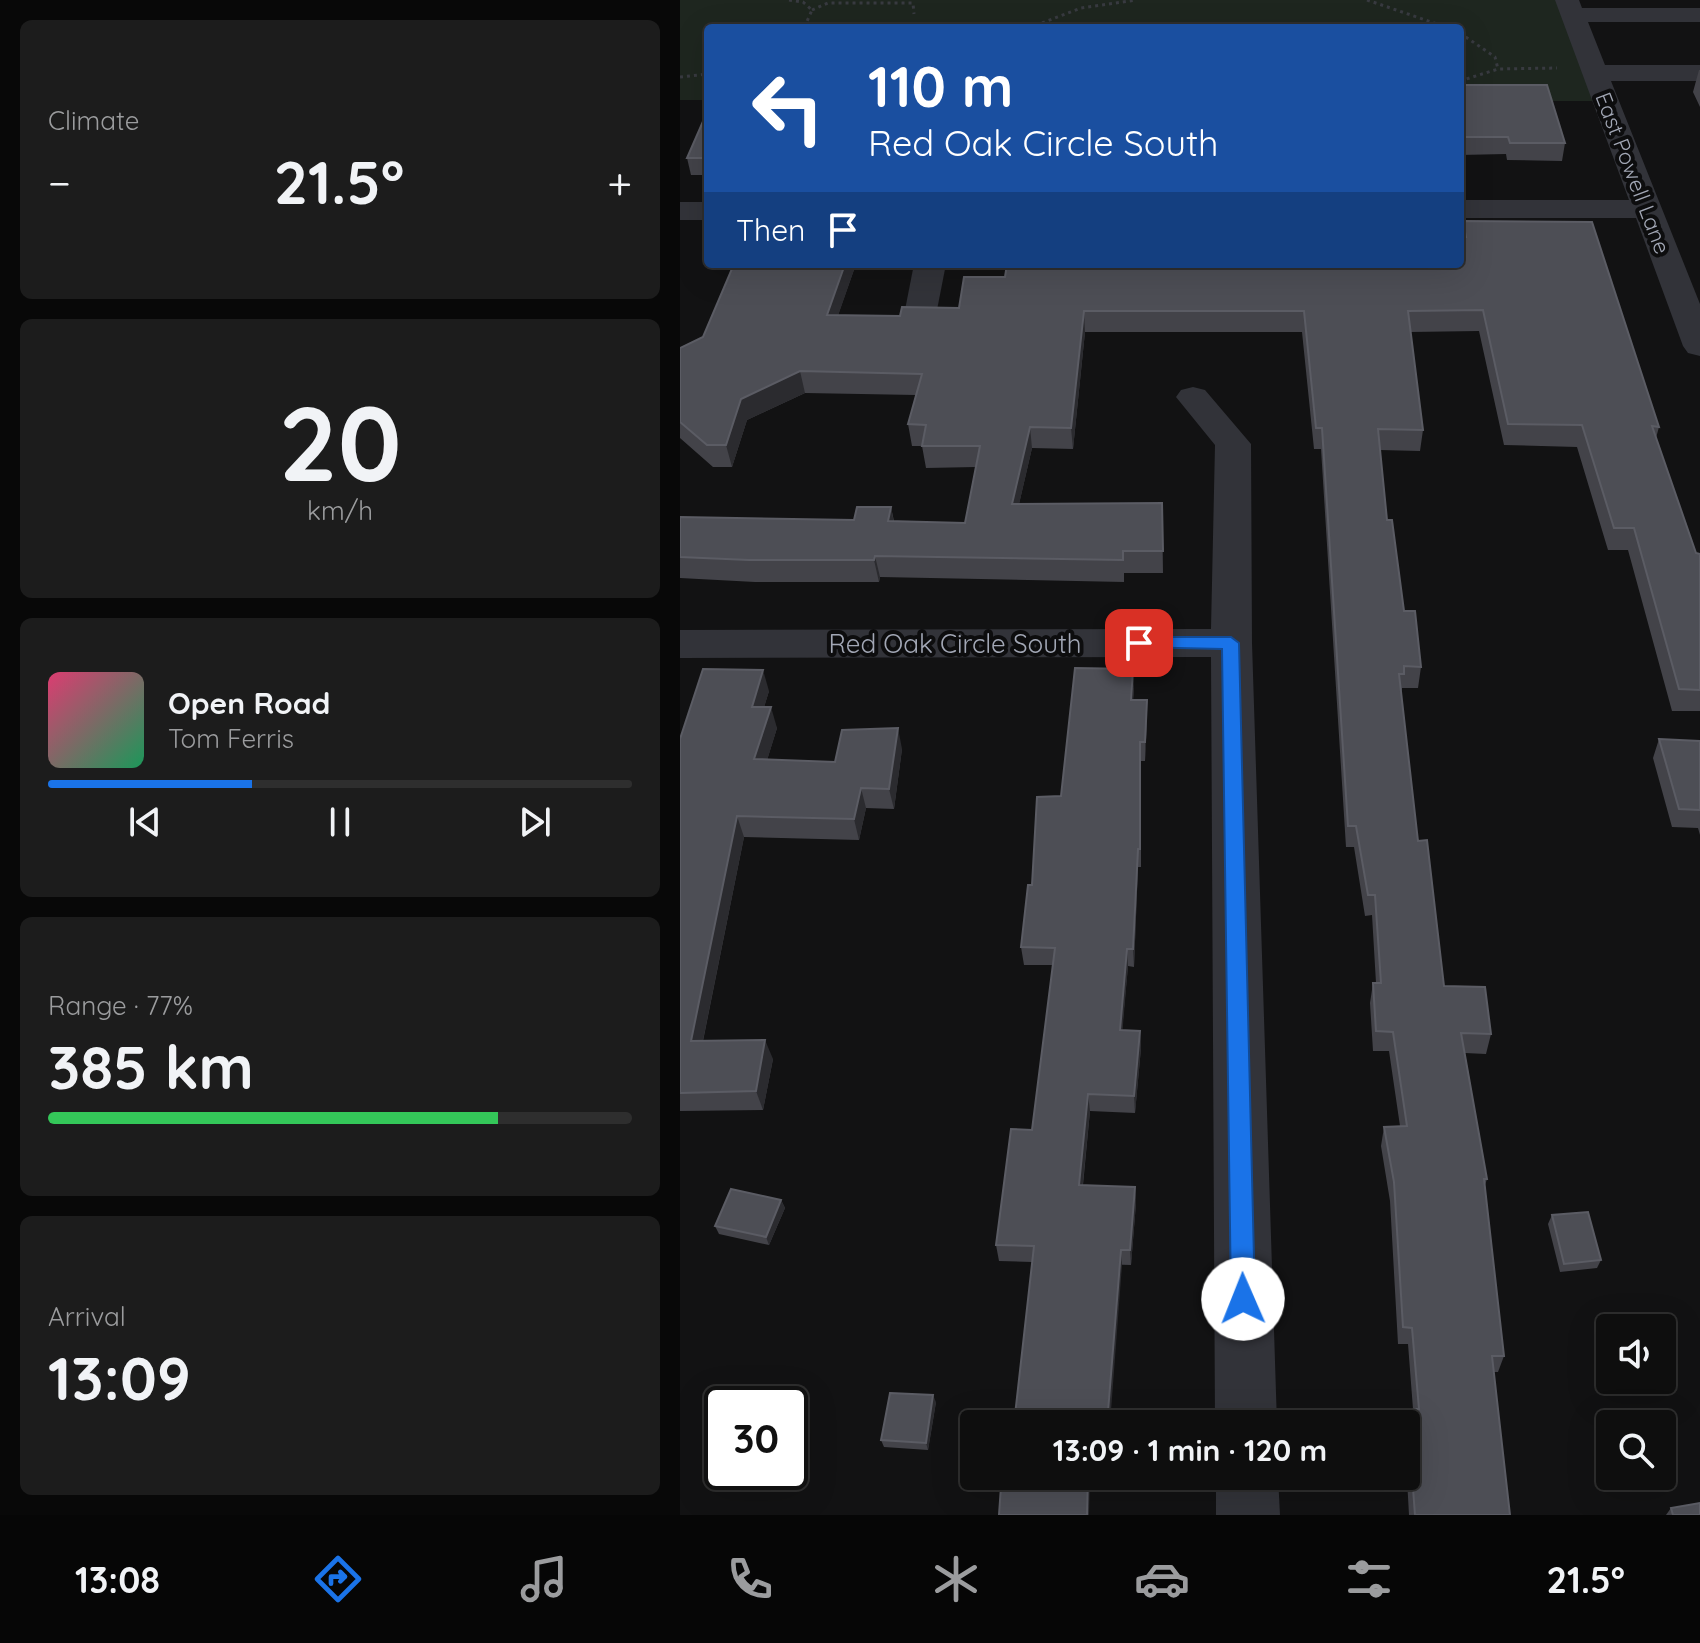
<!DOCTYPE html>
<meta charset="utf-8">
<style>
body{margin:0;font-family:Quicksand,sans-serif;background:#1c1c1c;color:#f1f3f6;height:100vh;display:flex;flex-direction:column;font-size:30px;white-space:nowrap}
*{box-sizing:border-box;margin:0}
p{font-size:26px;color:#9b9c9e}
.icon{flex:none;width:44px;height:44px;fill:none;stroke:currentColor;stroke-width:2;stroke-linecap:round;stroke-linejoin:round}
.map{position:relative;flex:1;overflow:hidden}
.drawer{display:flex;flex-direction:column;gap:20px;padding:20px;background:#080808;width:680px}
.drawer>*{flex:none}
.hud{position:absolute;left:24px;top:24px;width:760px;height:244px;border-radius:8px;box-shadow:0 8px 32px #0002,0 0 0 2px #2e2e2e;background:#1a4fa0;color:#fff;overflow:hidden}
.controls{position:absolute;left:916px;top:1314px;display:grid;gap:16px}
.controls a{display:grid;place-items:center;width:80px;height:80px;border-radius:8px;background:#0e0e0e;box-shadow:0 8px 32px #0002,0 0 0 2px #2e2e2e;font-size:40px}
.speed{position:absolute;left:24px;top:1386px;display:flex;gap:16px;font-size:40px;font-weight:700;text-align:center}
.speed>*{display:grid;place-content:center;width:104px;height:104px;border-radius:50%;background:#0e0e0e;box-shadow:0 8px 32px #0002,0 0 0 2px #2e2e2e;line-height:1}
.speed .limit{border:4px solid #111;border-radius:12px;background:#fff;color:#111}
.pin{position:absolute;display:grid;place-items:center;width:68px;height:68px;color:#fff;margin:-34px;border-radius:16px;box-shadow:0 4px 12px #0006}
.me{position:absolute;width:88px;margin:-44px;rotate:359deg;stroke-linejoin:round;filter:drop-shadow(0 0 6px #0008)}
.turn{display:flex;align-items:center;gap:28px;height:168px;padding:0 32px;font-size:36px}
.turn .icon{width:104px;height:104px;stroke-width:2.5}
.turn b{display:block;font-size:56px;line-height:68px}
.then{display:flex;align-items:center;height:76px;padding:0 32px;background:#0003;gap:16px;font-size:30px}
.big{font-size:60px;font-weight:700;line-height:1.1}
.drawer .widget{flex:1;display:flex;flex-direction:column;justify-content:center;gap:12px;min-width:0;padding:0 28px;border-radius:12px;background:#1c1c1c}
.drawer .dial{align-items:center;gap:0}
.dial b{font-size:104px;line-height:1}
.song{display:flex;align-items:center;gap:24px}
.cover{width:96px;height:96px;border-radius:12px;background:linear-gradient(135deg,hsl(340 70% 55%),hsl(150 70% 35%))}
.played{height:8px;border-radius:4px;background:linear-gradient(90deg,#1a73e8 35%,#2e2e2e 35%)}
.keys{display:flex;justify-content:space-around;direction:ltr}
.heat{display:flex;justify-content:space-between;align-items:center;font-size:44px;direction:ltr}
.charge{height:12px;border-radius:6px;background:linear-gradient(90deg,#34c759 77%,#2e2e2e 0)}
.trip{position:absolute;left:280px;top:1410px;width:460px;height:80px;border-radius:8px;background:#0e0e0e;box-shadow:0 8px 32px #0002,0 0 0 2px #2e2e2e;font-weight:700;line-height:80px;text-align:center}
.tab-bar{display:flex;height:128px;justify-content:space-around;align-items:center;background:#060606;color:#9b9c9e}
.tab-bar .icon{width:56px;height:56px}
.tab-bar .on{color:#1a73e8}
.tab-bar b{font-size:36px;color:#f1f3f6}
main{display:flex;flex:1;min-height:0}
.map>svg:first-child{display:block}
</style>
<main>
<section class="drawer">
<div class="widget"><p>Climate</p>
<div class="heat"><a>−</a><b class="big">21.5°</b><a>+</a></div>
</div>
<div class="widget dial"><b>20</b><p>km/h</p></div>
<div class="widget">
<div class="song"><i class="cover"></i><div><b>Open Road</b><p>Tom Ferris</p></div></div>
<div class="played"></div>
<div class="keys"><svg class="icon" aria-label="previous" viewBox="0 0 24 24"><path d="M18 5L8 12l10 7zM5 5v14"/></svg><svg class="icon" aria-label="pause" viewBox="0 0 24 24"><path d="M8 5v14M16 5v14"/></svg><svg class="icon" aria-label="next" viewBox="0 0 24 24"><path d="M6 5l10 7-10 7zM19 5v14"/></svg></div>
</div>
<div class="widget"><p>Range · 77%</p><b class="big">385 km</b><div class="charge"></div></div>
<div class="widget"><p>Arrival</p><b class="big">13:09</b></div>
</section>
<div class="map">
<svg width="1020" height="1515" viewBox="0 0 1020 1515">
<rect width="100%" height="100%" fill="#121213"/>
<polygon fill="#1e261f" points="0,0 880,0 914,101 780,101 780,28 28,28 28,100 0,100"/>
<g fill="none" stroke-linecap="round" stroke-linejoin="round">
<g stroke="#383a40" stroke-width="3" stroke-dasharray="3 4" stroke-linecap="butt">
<polyline points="109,0 123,2 132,10 124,28"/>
<polyline points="687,0 769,28"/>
<polyline points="132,10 148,3 233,3 234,14"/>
<polyline points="349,28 401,8 456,0"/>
<polyline points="780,33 815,57 818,69"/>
<polyline points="0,77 28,74"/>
<polyline points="780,81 818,69 877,68"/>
</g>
<g fill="#323339" fill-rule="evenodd">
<polygon points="875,0 899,0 902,8 1020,8 1020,22 908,22 925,65 1020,65 1020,81 931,81 1020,304 1020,356 1008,353 1003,346 956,218 780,218 780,200 949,200"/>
<rect x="0" y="202" width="28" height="18"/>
<polygon points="234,264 266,264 256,315 252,322 240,325 228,322 224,315"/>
<polygon points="513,387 525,390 571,444 572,643 597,1424 535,1424 531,657 0,658 0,630 531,629 535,445 496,397 501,390"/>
<polygon points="536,1476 598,1476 600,1515 536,1515"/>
</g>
</g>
<g fill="#434349">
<polygon points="1019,70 1020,70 1020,107 1013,92"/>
<polygon points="780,85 885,143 882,161 827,160 826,154 780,155"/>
<polygon points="28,110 28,175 11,175 7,158"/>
<polygon points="783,221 979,427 976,438 1016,553 1020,554 1020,711 992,711 948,550 928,550 897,447 824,445 799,331 730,332 743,430 740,451 700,450 707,520 724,611 741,667 738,688 722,688 721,694 738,841 764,986 811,1034 806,1054 785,1053 807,1179 805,1185 824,1356 818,1372 814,1372 830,1515 729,1515 726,1461 729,1450 728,1425 733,1409 728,1344 718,1344 710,1201 701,1146 704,1127 720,1126 709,1051 693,1051 690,1003 693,983 696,983 692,915 685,916 674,847 666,847 641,449 634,449 622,332 405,332 393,449 352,448 339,504 482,503 483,573 444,573 444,582 200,577 199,582 75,582 0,578 0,517 174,520 211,507 214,521 285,523 296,467 246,468 242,446 232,446 228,424 236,395 125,393 67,420 52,467 33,467 0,438 0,348 23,337 54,264 176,264 158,315 220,316 279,308 325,277 781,237"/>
<polygon points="454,687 453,700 467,700 467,719 465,761 461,761 461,867 458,867 454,967 448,966 442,1030 460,1031 461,1048 455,1113 410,1111 403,1185 455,1187 456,1203 451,1265 319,1261 316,1245 352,1130 373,965 344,965 341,947 352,885 381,796"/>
<polygon points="89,691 84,707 97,728 87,760 155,762 222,749 214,809 186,808 179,840 64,837 23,1041 93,1059 83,1110 0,1111 0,739"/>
<polygon points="979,739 1020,741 1020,835 1018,828 992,827 973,758"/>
<polygon points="101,1200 105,1208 89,1245 39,1234 35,1226"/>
<polygon points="872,1215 921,1260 917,1268 880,1272 868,1224"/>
<polygon points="256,1402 248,1450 204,1447 201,1440"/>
<polygon points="991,1508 1020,1515 986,1515"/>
</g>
<g fill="#2b2b2f">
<polygon points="165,264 176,264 151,336 147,315"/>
<polygon points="404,311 405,332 393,449 391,428"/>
<polygon points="120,371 125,393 67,420 52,467 46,445 61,399"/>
<polygon points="350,427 352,448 334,526 332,504"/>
<polygon points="211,507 215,529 208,521"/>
<polygon points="195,556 200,577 199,582 194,560"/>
<polygon points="453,669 454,687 452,719 451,700"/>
<polygon points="83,670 89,691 78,727 72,707"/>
<polygon points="467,700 467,719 465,761 465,742"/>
<polygon points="91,707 97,728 81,780 74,759"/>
<polygon points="218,728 222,749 214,809 209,789"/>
<polygon points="181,788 186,808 179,840 174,819"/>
<polygon points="57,816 64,837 19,1060 11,1041"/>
<polygon points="458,849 458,867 454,967 453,949"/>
<polygon points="447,949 448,966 441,1048 440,1030"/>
<polygon points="460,1031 461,1048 455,1113 454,1096"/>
<polygon points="85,1040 93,1059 83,1110 76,1091"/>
<polygon points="408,1094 410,1111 401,1201 399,1185"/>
<polygon points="455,1187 456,1203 451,1265 450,1250"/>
<polygon points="101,1200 105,1208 89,1245 86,1237"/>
<polygon points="441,1250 442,1265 430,1424 427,1424"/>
<polygon points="253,1395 256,1402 248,1450 246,1443"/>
<polygon points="408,1476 410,1476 409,1515 407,1515"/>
</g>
<g fill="#4d4e55" stroke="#5b5c64" stroke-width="2">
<polygon points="780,85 867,85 885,143 830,143 828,137 780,137"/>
<polygon points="28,110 28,158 7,158"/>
<polygon points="783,221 912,222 979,427 972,426 1016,553 1020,554 1020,690 999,689 954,528 934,528 902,425 828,424 803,310 728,311 743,430 698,429 707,520 712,520 724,611 735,611 741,667 724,666 724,674 719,674 738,841 747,840 764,986 805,987 811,1034 781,1033 807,1179 804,1179 824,1356 812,1356 830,1515 735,1515 730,1448 735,1448 732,1409 739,1409 732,1328 723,1327 714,1182 704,1127 727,1126 713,1032 696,1031 693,983 701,983 695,895 688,895 676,826 668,826 642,428 636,428 624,311 404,311 391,428 350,427 332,504 482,503 483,551 443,551 443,560 195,556 194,560 69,560 0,557 0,517 174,520 177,507 211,507 208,521 285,523 300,446 242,446 246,425 228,424 242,374 120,371 61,399 46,445 27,445 0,422 0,348 23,337 54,264 165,264 147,315 220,316 222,307 279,308 284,277 325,277 327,264 780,264 780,237 786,237"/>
<polygon points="395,668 453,669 451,700 467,700 465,742 460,742 460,849 458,849 453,949 447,949 440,1030 460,1031 454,1096 408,1094 399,1185 455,1187 450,1250 441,1250 427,1424 334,1424 354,1246 316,1245 331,1129 352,1130 375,948 341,947 348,885 352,885 357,797 381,796"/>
<polygon points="23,669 83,670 72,707 91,707 74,759 155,762 162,730 218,728 209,789 181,788 174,819 57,816 11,1041 85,1040 76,1091 0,1093 0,739"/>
<polygon points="979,739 1020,741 1020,810 999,809"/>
<polygon points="51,1189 101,1200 86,1237 35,1226"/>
<polygon points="908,1212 921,1260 884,1264 872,1215"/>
<polygon points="210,1393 253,1395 246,1443 201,1440"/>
<polygon points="328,1476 408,1476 407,1515 319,1515 321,1486 326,1486"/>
<polygon points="1020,1503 1020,1515 993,1515 991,1508"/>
</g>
<polygon fill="#1a73e8" stroke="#114b97" stroke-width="2" points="459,637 551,637 559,643 575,1299 572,1307 563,1311 555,1307 551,1299 542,649 453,647 450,643 453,639"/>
<g text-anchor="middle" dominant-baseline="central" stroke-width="8" stroke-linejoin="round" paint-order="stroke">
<g font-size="22" fill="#a2a7b5" stroke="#0d0d0e">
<text transform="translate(953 173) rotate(69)">East Powell Lane</text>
</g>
<g font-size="26" fill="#a2a7b5" stroke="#0d0d0e">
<text x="275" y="643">Red Oak Circle South</text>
</g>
</g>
</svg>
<div class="controls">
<a><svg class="icon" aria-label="sound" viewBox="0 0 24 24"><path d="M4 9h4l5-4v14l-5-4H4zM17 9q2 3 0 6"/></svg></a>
<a><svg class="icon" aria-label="search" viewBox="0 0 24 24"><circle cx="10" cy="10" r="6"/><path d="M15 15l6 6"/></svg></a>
</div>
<div class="speed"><div class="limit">30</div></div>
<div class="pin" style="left:459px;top:643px;background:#d93025"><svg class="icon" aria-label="arrive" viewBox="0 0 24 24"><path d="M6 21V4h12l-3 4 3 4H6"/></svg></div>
<svg class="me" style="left:563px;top:1299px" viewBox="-20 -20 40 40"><circle r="19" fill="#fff"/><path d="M0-13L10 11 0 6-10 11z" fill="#1a73e8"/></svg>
<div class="trip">13:09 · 1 min · 120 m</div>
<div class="hud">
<div class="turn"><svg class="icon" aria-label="left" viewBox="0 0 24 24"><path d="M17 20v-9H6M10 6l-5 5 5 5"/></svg><div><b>110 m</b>Red Oak Circle South</div></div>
<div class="then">Then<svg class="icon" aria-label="arrive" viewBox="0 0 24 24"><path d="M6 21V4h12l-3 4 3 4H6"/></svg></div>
</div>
</div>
</main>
<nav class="tab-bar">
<b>13:08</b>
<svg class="icon on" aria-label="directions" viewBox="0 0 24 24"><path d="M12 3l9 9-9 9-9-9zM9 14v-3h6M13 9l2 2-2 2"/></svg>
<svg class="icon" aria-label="music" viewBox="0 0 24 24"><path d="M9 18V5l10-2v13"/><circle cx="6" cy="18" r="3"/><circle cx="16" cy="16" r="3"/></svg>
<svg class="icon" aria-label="phone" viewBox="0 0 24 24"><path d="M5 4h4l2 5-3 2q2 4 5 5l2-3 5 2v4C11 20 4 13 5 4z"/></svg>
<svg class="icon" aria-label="climate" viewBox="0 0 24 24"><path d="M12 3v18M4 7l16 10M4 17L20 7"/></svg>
<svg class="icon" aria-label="car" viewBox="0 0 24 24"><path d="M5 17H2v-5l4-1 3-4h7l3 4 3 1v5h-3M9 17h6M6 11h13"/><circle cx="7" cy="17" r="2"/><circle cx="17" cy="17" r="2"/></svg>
<svg class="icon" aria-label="filters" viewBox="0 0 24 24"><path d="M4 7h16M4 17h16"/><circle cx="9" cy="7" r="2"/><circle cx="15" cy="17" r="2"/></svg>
<b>21.5°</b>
</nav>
